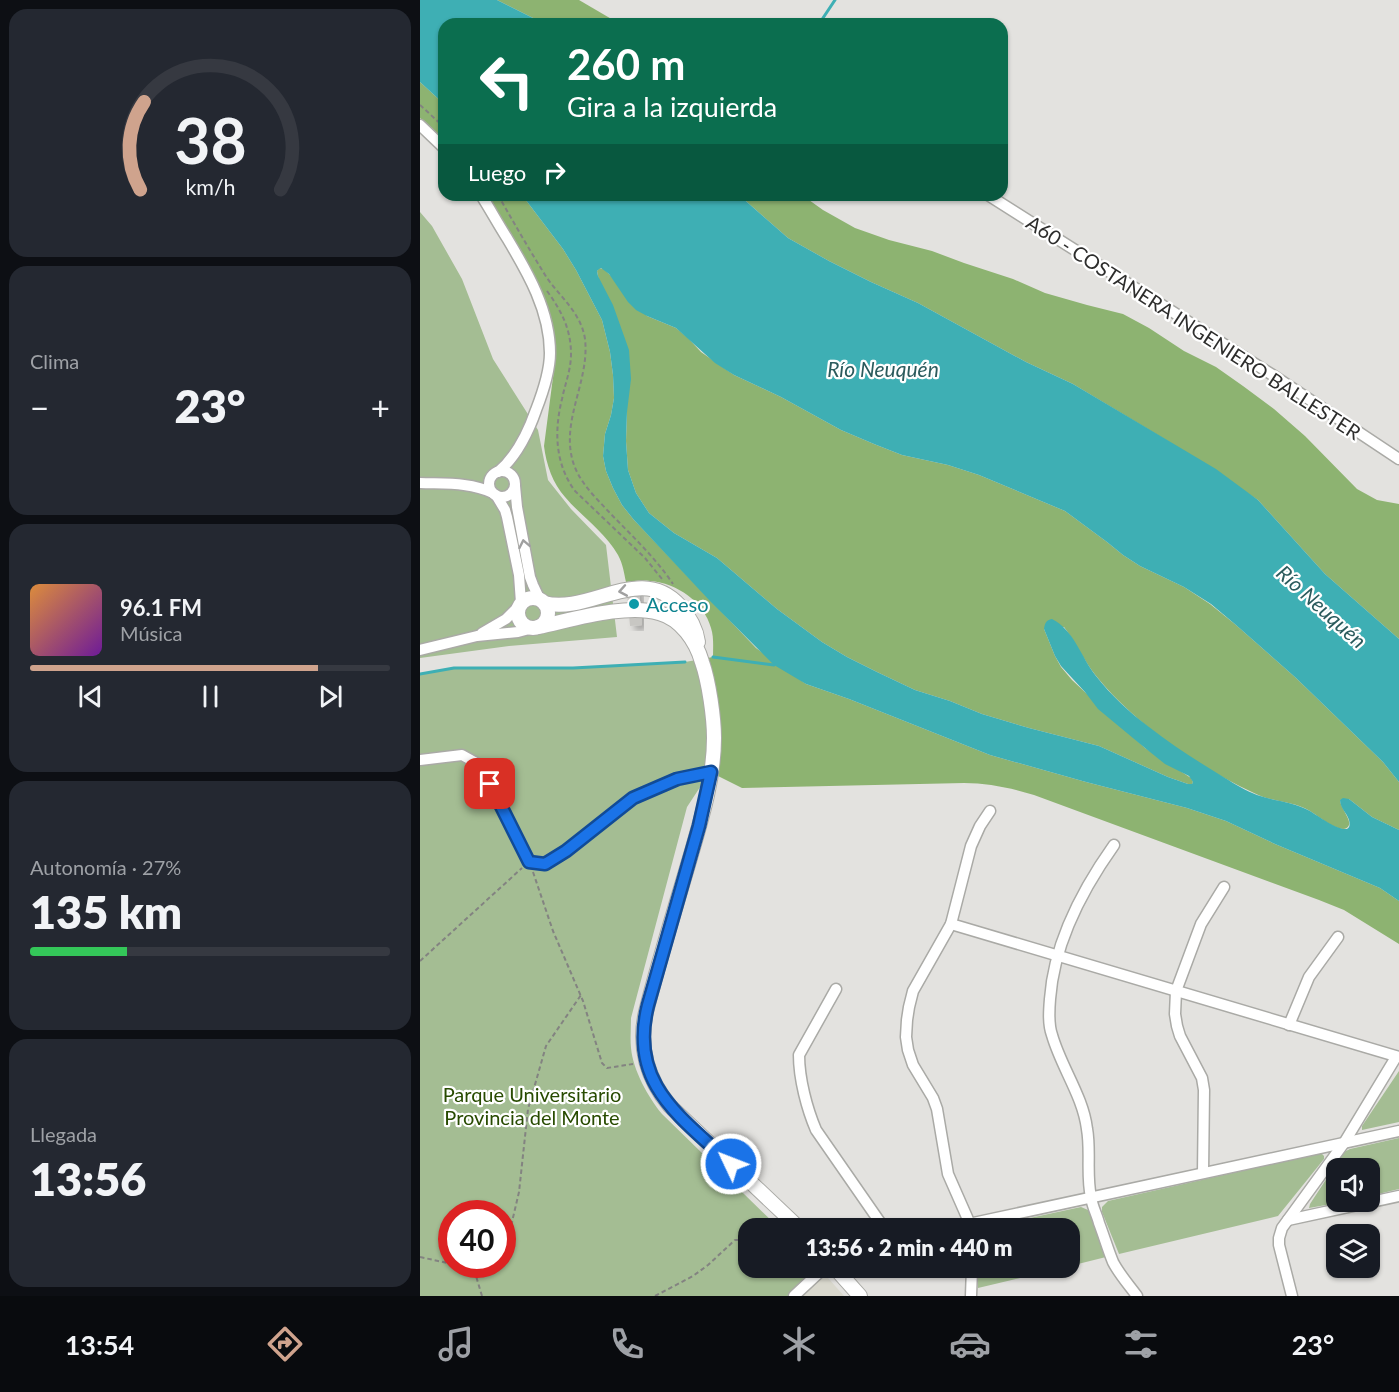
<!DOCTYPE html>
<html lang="es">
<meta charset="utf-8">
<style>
body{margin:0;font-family:Lato,sans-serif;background:#242831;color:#f1f3f6;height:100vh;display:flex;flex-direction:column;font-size:22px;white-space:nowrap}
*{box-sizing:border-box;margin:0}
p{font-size:20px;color:#9ea1a6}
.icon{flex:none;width:33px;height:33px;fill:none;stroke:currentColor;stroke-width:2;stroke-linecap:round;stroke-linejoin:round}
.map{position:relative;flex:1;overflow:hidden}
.panel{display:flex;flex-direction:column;gap:9px;padding:9px;background:#0d0f14;width:420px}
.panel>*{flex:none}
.hud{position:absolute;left:18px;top:18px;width:570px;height:183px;border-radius:18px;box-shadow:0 2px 4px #0004;background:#0b6e4f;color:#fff;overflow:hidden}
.controls{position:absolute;left:906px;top:1158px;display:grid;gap:12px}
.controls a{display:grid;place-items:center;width:54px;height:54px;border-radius:12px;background:#171b24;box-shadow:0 2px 4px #0004;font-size:30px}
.speed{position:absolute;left:18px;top:1200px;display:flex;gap:12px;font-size:30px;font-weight:700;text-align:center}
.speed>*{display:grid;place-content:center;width:78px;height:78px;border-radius:50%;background:#171b24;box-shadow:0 2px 4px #0004;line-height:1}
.speed .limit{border:9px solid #d22;background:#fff;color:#111}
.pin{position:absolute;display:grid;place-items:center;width:51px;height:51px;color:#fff;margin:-26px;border-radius:12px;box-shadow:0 3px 9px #0006}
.me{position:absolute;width:66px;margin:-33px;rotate:313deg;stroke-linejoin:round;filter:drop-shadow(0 0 4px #0008)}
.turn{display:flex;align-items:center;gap:21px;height:126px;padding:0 30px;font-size:27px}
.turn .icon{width:78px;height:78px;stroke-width:2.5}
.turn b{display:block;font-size:42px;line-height:51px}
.then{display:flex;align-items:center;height:57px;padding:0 30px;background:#0003;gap:12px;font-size:22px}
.big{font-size:45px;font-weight:800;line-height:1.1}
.panel .card{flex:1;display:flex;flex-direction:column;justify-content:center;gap:9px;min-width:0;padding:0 21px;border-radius:18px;background:#242831}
.panel .dial{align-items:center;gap:0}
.dial svg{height:156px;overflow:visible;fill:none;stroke:#363941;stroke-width:7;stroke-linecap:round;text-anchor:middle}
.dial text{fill:#f1f3f6;stroke:none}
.song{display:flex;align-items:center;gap:18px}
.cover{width:72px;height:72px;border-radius:9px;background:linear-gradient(135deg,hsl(30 70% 55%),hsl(280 70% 35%))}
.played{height:6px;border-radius:3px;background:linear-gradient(90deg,#cfa38d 80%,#363941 80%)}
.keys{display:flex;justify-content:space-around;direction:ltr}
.heat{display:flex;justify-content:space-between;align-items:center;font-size:33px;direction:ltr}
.charge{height:9px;border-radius:4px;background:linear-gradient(90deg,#34c759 27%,#363941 0)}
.trip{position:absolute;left:318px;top:1218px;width:342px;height:60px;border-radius:18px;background:#171b24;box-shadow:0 2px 4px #0004;font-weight:800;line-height:60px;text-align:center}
.menu{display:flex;height:96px;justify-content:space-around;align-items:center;background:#090b0e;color:#9ea1a6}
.menu .icon{width:42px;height:42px}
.menu .active{color:#cfa38d}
.menu b{font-size:27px;color:#f1f3f6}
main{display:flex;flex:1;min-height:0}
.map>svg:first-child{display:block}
</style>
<main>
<section class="panel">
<div class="card dial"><svg viewBox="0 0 100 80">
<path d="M14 69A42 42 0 1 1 86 69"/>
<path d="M14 69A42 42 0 0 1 16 24" stroke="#cfa38d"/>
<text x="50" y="56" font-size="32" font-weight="700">38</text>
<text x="50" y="72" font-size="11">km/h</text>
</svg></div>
<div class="card"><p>Clima</p>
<div class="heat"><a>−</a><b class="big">23°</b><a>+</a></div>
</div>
<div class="card">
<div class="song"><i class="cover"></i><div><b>96.1 FM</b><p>Música</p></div></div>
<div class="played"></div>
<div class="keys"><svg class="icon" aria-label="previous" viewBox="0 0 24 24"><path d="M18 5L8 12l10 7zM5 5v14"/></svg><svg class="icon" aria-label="pause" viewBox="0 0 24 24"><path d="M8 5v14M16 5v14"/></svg><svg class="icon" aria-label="next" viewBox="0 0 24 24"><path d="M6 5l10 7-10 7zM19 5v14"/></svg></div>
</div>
<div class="card"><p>Autonomía · 27%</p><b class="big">135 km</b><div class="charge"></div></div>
<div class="card"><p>Llegada</p><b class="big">13:56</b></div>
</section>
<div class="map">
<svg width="979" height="1296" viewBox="0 0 979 1296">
<defs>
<filter id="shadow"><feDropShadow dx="5" dy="5" stdDeviation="3" flood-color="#0004"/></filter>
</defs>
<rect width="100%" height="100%" fill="#e3e2df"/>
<polygon fill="#d9d8cd" points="401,1270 424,1296 374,1296"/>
<g fill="#a4bd93" fill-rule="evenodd">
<polygon points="0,212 12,226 42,279 73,359 118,430 128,480 151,509 186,545 197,637 89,646 0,658"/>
<path d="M 282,659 L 290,772 L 267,807 L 211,1018 C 211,1028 210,1038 211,1048 C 213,1070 228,1097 242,1114 L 359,1228 L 328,1228 L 328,1268 L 398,1268 L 374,1296 L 0,1296 L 0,674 L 34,668 L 153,668 L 265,662 ZM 32,1214 L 82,1214 L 82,1264 L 32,1264 Z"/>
<polygon points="979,1071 979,1122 942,1130 942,1126"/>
<polygon points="979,1138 979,1189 950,1196 950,1168 916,1168 916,1202 923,1202 889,1208 890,1204 924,1152 930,1149"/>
<polygon points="901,1153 904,1156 904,1159 858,1216 699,1254 682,1212 682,1207 688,1201"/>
<polygon points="661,1207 668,1210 670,1213 686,1257 650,1266 650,1228 564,1228"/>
<polygon points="558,1268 643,1268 558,1288"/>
</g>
<g fill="#8db371">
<polygon points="77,0 159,0 200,24 125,24"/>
<polygon points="0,82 24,104 24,140 0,118"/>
<path d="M 67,195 L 102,195 L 143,249 L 156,270 L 182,320 L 190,352 L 193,375 L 194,398 L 191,415 L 185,434 L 183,456 L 186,471 L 193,488 L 202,505 L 214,520 L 336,648 L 386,684 L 429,699 L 570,755 L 666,782 L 767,808 L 806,821 L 855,844 L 960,888 L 979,901 L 979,944 L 924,910 L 899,900 L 614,795 C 591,788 568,783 544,783 L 322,788 L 290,772 L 282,659 L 293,657 C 293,648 294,637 291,628 C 284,602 257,583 230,581 C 222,580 214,581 206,582 C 204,573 203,564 198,555 C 185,532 162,517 145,497 C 133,484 126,464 124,446 L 135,362 L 134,336 Z"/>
<polygon points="319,195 382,195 403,210 435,228 469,240 512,251 544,263 593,279 625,293 667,305 703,314 729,328 764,351 796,367 823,386 854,409 885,436 937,489 957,500 979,504 979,639 905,574 838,500 746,440 653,384 606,362 498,303 451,282 409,261 368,238"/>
<path d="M 179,268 L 184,269 L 189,274 L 227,316 L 256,328 L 268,338 L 281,352 L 314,375 L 361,397 L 421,430 L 454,444 L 482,455 L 528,465 L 559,475 L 645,511 L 687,542 L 703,555 L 720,566 L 764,587 L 790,604 L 816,625 L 876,678 L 963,762 L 979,782 L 979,830 L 952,817 L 929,799 L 920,800 C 920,807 931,819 929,825 C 924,838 897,815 890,811 C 873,801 851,802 834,793 C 778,767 715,724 677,677 C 664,661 656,643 644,627 L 624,629 L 635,656 L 641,667 L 652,680 L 725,748 L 771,778 L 773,782 L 772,784 L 768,784 L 748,777 L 679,746 L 609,728 L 562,714 L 530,701 L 495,690 L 457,672 L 427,657 L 402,642 L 357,609 L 297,558 L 254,533 L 229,513 L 216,493 L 208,470 L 206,441 L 207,412 L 178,276 L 177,271 Z"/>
</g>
<g fill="#3eafb4">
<polygon points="0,0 77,0 125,24 24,24 24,104 0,82"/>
<path d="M 102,195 L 319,195 L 368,238 L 409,261 L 451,282 L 498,303 L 606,362 L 653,384 L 796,469 L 838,500 L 905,574 L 979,639 L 979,782 L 963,762 L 876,678 L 816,625 L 791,604 L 764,587 L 720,566 L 703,555 L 687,542 L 645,511 L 559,475 L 528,465 L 482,455 L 454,444 L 421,430 L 361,397 L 314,375 L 295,363 L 256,328 L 227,316 L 216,310 L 208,302 L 189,274 L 181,268 L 179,269 L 177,271 L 178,276 L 193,305 L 209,350 L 211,379 L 207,412 L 206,441 L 208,470 L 216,493 L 229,513 L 254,533 L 297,558 L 357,609 L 402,642 L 427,657 L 457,672 L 495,690 L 530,701 L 562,714 L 609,728 L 679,746 L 748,777 L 768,784 L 772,784 L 773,782 L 769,776 L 745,764 L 725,748 L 678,709 L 665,692 L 641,666 L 635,656 L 624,629 C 625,623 626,620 632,619 C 654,630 661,657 676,676 C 691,695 709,712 729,727 C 753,746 779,762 805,778 C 815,784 826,791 837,795 C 854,801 874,802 890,811 C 894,813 935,844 929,820 C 927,813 920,808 920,800 L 923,798 L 929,799 L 952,817 L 979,830 L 979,901 L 960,888 L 855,844 L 806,821 L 767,808 L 666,782 L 570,755 L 429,699 L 386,684 L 354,665 L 290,601 L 214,520 L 202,505 L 193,488 L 186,471 L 183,456 L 185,434 L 191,415 L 194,398 L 193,375 L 190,352 L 182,320 L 156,270 L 143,249 Z"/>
</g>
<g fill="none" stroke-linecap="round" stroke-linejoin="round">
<g stroke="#3eafb4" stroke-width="3">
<polyline points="399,24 415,0"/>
<polyline points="293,657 354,665"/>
<polyline points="0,674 34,668 153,668 265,662"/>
</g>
</g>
<polygon fill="#c8c7c3" filter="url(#shadow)" points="218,581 222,625 210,626 206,582"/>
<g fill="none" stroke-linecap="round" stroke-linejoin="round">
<defs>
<g id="street">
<polyline points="0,125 24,148"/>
<path d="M 61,195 C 70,209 78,224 87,238 C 108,273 130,311 130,353 C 130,372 123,392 116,410 C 108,433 97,456 78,472"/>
<polyline points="568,195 851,374 979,459"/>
<circle cx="82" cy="484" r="13"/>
<path d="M 0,483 C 25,484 50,482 73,493"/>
<polyline points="95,486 97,507 110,577 113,585 120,600"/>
<polyline points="76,495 85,510 87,517 99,575 101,603"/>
<polyline points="62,633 86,619 98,607"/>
<polyline points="0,650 57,636 98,632 113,628"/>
<polyline points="0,760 42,755 60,765 109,862 125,864 146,851 213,798 257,779 290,772"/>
<path d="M 694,845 C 662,890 634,942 630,999 C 629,1011 628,1024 632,1035 C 641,1067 663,1096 667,1129 C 671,1151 666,1175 671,1197 C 672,1206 677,1215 679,1223 C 684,1236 688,1250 693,1262 C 699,1274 709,1285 717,1296"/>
<polyline points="531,924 979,1057"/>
<path d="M 416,989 L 379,1055 C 379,1079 387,1109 396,1130 L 464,1228"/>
<polyline points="869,1025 889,977 918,937"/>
<polyline points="783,1173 784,1090 782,1078 760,1036 757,1026 755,1014 756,991 781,924 804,887"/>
<polyline points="868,1220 979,1196"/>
<polyline points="530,1228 979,1131"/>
<polyline points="551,1228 550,1224 528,1174 517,1109 513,1098 493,1065 488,1050 486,1037 487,1020 489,1007 493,991 531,924 551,846 560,826 570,811"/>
<polyline points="374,1296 404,1268"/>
<polyline points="551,1296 552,1268"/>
<polyline points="872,1296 859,1245 859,1238 862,1228 924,1143 976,1057"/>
</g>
<g id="secondary">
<circle cx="113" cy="613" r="15"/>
<path d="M 124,603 C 170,615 221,562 260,606 C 269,616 276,628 278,642"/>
<path d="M 118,627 C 152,620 206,603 239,613 C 261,619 276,641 282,662 C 289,682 294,718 294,738 C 294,779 281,820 270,858 C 255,909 239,960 226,1012 C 218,1046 227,1079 250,1106 L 379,1228"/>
<polyline points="415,1268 440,1296"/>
</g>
</defs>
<use href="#street" stroke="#aaaaa6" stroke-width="13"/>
<use href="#secondary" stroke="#aaaaa6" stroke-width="16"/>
<g stroke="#838381" stroke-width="2" stroke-dasharray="4.5 3" stroke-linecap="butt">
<polyline points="0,105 24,127"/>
<path d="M 78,195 C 94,223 110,251 127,278 C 141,298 161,313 165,339 C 170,382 139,422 154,465 C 161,484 176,498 189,512 C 211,535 235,557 253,584"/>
<path d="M 127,291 C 141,310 151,329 151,354 C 151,370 145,384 142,399 C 134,431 135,464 155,491 L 225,558 L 242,579"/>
<polyline points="113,872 133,931 163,1001 182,1063 187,1068 213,1064"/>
<polyline points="0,961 102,868"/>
<polyline points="82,1245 88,1239 99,1192 108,1109 126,1046 161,995"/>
<polyline points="0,1257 32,1264"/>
<polyline points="35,1264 56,1276"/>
<polyline points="62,1296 56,1276 66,1264"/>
<polyline points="235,1296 273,1276 288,1265 315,1240 328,1240"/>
</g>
<use href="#street" stroke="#fff" stroke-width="10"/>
<use href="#secondary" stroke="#fff" stroke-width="14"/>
</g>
<defs><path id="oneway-chevron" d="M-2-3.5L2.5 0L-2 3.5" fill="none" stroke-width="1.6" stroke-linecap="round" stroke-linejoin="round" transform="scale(1.5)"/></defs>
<g stroke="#a0a0a0">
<use href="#oneway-chevron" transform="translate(104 544) rotate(-101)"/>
<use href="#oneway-chevron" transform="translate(203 591) rotate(170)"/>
</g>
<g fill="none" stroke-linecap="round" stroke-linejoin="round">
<defs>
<path id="route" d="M 70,784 L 109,862 L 125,864 L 146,851 L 213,798 L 257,779 L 291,772 L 279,826 L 228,1005 C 208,1084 260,1116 311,1164"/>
</defs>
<use href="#route" stroke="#114b97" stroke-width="15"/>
<use href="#route" stroke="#1a73e8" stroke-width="10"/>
</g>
<circle fill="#0f9aa8" stroke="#fff" stroke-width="2" cx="214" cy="604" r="6"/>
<g text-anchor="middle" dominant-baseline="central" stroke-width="4.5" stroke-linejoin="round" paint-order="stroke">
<g font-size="20" fill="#2d2d2c" stroke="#fff">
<text transform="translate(774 327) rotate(33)">A60 - COSTANERA INGENIERO BALLESTER</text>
</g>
<g font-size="20" fill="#0d838f" stroke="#fff" text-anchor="start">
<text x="226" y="604">Acceso</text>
</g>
<g font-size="20" fill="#284b01" stroke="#fff">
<text x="112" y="1094">Parque Universitario<tspan x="112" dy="23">Provincia del Monte</tspan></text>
</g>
<g font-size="21" font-style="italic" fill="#2b5b5d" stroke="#fff">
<text x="463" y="368">Río Neuquén</text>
<text transform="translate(902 606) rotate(42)">Río Neuquén</text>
</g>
</g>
</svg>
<div class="controls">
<a><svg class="icon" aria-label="sound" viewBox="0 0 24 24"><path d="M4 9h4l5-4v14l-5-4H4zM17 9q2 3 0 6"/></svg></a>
<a><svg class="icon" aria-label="layers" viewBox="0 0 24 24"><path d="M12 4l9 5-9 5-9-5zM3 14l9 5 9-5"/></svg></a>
</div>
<div class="speed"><div class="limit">40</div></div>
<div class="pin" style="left:70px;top:784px;background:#d93025"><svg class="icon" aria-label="arrive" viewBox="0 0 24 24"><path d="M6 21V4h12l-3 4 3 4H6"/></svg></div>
<svg class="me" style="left:311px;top:1164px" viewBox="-20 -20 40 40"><circle r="17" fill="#1a73e8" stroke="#fff" stroke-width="3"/><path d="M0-11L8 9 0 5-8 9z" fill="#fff"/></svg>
<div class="trip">13:56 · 2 min · 440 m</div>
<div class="hud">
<div class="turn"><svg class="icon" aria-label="left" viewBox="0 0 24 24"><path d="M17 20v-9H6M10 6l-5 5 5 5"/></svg><div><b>260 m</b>Gira a la izquierda</div></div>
<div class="then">Luego<svg class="icon" aria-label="right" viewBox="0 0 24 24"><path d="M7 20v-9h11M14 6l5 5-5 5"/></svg></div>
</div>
</div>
</main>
<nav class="menu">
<b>13:54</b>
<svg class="icon active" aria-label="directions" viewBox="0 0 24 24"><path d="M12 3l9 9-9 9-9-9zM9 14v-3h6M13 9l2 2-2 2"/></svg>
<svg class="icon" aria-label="music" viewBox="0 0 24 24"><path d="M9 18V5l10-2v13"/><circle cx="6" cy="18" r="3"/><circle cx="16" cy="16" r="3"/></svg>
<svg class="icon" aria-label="phone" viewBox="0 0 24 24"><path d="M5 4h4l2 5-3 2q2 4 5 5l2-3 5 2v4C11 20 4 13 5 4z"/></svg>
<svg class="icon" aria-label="climate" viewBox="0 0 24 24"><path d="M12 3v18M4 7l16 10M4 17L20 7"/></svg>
<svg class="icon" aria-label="car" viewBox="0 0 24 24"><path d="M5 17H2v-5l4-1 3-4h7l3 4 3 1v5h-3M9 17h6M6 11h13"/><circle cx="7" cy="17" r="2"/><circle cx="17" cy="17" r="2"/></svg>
<svg class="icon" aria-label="filters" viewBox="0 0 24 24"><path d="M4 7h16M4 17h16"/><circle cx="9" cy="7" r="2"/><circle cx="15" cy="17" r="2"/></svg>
<b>23°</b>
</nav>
